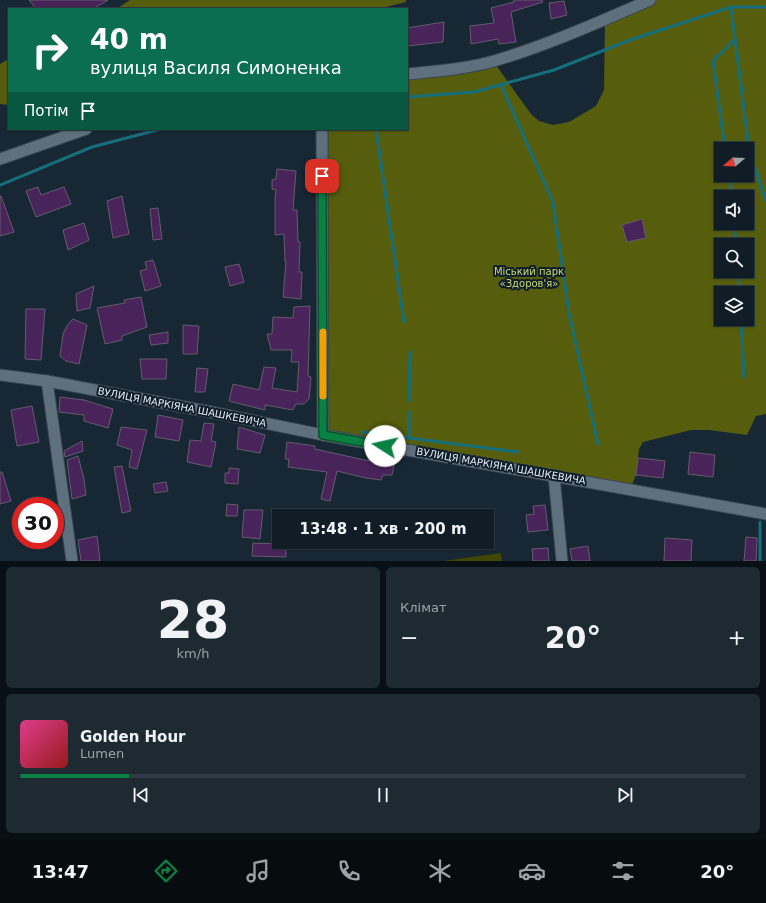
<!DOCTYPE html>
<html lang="uk">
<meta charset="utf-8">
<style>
body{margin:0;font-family:"DejaVu Sans",sans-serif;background:#1e2a32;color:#f1f3f6;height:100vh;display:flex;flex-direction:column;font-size:15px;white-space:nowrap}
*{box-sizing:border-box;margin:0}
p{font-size:13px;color:#9ca2a7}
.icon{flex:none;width:22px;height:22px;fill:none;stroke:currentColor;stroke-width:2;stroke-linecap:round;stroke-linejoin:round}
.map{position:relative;height:561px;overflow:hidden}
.panel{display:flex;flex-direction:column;gap:6px;padding:6px;background:#091015;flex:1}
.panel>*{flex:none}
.banner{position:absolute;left:8px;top:8px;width:400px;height:122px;border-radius:0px;box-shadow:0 1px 3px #0004,0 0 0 1px #303b43;background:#0b6e4f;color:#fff;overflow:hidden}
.needle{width:26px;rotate:251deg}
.controls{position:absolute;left:714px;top:142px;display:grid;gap:8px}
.controls a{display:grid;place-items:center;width:40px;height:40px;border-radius:0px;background:#111d26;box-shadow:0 1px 3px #0004,0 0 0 1px #303b43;font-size:20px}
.speed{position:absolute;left:12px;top:497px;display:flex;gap:8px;font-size:20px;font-weight:700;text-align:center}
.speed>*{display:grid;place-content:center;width:52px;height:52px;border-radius:50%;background:#111d26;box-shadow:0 1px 3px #0004,0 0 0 1px #303b43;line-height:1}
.speed .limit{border:6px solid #d22;background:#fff;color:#111}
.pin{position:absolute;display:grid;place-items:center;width:34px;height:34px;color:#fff;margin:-17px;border-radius:8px;box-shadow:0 2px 6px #0006}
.me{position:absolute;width:44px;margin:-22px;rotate:280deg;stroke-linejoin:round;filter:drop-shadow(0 0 3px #0008)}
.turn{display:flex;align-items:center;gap:14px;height:84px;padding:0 16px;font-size:18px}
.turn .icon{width:52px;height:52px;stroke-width:2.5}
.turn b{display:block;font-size:28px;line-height:34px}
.then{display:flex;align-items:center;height:38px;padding:0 16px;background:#0003;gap:8px;font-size:15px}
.big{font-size:30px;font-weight:800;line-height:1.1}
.panel .tile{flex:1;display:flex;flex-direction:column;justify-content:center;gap:6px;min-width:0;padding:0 14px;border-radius:6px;background:#1e2a32}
.panel .dial{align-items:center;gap:0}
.dial b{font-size:52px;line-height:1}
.song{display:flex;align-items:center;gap:12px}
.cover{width:48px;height:48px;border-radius:6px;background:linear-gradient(135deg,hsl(330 70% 55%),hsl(0 70% 35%))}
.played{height:4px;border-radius:2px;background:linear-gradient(90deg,#0b8043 15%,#303b43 15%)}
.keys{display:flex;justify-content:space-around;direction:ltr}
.heat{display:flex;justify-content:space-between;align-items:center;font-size:22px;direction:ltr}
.panel .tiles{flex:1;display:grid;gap:6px;grid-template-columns:1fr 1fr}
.tile:last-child{grid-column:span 2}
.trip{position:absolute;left:272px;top:509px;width:222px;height:40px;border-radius:0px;background:#111d26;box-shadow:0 1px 3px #0004,0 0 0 1px #303b43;font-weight:800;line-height:40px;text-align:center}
.menu{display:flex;height:64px;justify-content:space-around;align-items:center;background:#070c0f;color:#9ca2a7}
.menu .icon{width:28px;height:28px}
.menu .on{color:#0b8043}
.menu b{font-size:18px;color:#f1f3f6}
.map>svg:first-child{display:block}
</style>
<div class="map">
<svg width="766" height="561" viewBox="0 0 766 561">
<rect width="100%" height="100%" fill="#172733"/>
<polygon fill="#404700" points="501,553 502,561 443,561"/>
<g fill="#565e0d" fill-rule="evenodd">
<polygon points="130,0 406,0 406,2 378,9 116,9"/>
<path d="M 650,0 L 766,0 L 766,414 L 756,416 L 747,435 L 709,430 L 691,430 L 643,442 L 639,449 L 636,475 L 630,489 L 323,435 L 320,129 L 407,129 L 407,74 L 493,61 L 531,114 L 539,121 L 553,125 L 569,122 L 596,106 L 604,90 L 605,20 ZM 721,149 L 747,149 L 747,175 L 721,175 ZM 721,197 L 747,197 L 747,223 L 721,223 ZM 721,245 L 747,245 L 747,271 L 721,271 ZM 721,293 L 747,293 L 747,319 L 721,319 Z"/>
<polygon points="9,59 9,105 0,104 0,64"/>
</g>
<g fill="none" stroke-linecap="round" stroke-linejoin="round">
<g stroke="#166e7a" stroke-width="3">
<polyline points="731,7 749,149 766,201"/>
<polyline points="501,85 553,202 569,313 598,444"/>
<polyline points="407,97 474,92 554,70 630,40 731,7 766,7"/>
<polyline points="376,129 404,322"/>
<polyline points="725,149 713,61 735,39"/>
<polyline points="729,175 732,197"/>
<polyline points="0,185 92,147 161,129"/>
<polyline points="734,223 736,245"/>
<polyline points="738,271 739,293"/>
<polyline points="741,319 744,377"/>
<polyline points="409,401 410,352"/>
<polyline points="362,432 518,452"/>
<polyline points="409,437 409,412"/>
<polyline points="760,561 760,522"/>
</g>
</g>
<g fill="#48245a" stroke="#665b6d">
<polygon points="29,0 108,0 93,9 36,9"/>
<polygon points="514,0 542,0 543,2 511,12 516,42 499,44 498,39 471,44 470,26 494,23 491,8 514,2"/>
<polygon points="564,1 567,15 551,19 549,3"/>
<polygon points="444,22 443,42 407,46 407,28"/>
<polygon points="277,169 296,171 293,210 297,210 298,242 300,242 299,272 302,272 301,299 283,297 286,262 285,262 284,234 275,235 275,199 276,190 272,189 272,180 276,179"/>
<polygon points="38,187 41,195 64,187 71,204 36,217 26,191"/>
<polygon points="0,196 1,196 14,232 0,236"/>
<polygon points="122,196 129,234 113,238 107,201"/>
<polygon points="158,208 162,239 153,240 150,209"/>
<polygon points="642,219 646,238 627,242 622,225"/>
<polygon points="84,223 89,240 68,250 63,230"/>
<polygon points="153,260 161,286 145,291 140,271 147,269 145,262"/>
<polygon points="239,264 244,282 230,286 225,267"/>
<polygon points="94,286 90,308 77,311 76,294"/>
<polygon points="141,297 147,327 122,336 122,340 105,344 97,308 125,303 124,300"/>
<polygon points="310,306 308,376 311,377 309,399 304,404 296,404 293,410 265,405 265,410 229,401 233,384 259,390 264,367 276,368 272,388 297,392 299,362 291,362 292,350 271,350 267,334 272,334 273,317 293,318 294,307"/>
<polygon points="26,309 45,309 41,360 25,359"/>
<polygon points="73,319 87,325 79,364 66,361 60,356 63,334 68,324"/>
<polygon points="183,325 199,326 197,354 183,354"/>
<polygon points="168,332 168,343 151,345 149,335"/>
<polygon points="140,359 167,359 166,379 142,379"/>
<polygon points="197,368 208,369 205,392 195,392"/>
<polygon points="60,397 84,400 113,409 108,428 84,421 84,415 59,412"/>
<polygon points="32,406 39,442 17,446 11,410"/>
<polygon points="158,415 183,420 179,441 155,437"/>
<polygon points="204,423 214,424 211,441 216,442 211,467 187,462 190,440 201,441"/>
<polygon points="121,427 147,430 137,469 129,467 132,450 117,445"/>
<polygon points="239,427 265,435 260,453 237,449"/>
<polygon points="82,441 83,451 65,457 64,451"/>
<polygon points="287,442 315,446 315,449 369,461 370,455 395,460 392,475 383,475 381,480 366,478 337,471 330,501 321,499 327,472 288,467 289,459 285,459"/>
<polygon points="690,452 715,455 713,477 688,474"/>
<polygon points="78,456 84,479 86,495 72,499 67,460"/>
<polygon points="638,458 665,461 663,478 636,475"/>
<polygon points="122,466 131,511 122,513 114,467"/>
<polygon points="229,468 239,469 238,484 225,483 225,473 229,473"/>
<polygon points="0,472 2,472 11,501 0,504"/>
<polygon points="166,482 168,491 155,493 153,484"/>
<polygon points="227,504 238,505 237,516 226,516"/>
<polygon points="545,505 548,530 528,532 526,515 534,514 533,506"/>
<polygon points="244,510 263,510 260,539 242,537"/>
<polygon points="97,536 100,561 81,561 78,540"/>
<polygon points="746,537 757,538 756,561 744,561"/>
<polygon points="665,538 692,540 691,561 664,561"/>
<polygon points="253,543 279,544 279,548 286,548 286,557 252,556"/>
<polygon points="588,546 590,561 572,561 570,549"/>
<polygon points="548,548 549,561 533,561 532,549"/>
</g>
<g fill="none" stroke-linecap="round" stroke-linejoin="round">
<defs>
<g id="minor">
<path d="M 407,74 C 436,71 466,69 494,61 C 548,45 599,22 650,0"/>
<polyline points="322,129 323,435"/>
<polyline points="0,159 86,129"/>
<polyline points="0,375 47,381 216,413 323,435 766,514"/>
<polyline points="47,381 72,561"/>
<polyline points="554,476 562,561"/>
</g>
</defs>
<use href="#minor" stroke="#39444e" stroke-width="13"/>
<use href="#minor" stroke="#5e707e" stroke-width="11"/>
</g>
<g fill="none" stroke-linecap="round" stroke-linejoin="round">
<defs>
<polyline id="route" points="322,176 323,435 385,446"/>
</defs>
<use href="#route" stroke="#07532c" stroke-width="10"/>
<use href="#route" stroke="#0b8043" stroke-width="7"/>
<polyline stroke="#f59e0b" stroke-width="7" points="323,332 323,396"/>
</g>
<g text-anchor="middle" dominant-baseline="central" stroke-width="4" stroke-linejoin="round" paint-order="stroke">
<g font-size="10" fill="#cad972" stroke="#0e1d29">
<text x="529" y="271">Міський парк<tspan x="529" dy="12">«Здоров'я»</tspan></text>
</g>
<g font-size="10" fill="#e2ecf4" stroke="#0e1d29">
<text transform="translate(182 407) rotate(11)">ВУЛИЦЯ МАРКІЯНА ШАШКЕВИЧА</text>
<text transform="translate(501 466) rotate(10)">ВУЛИЦЯ МАРКІЯНА ШАШКЕВИЧА</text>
</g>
</g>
</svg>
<div class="controls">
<a><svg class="needle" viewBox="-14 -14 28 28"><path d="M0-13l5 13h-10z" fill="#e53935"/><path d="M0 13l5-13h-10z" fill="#9ca2a7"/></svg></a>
<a><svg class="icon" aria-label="sound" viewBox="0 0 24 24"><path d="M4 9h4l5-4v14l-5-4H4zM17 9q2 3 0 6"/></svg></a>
<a><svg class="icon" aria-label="search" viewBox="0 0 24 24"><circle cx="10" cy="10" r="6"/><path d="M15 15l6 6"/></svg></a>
<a><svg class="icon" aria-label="layers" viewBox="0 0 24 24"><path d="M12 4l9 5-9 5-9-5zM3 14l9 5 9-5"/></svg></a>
</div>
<div class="speed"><div class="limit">30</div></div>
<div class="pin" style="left:322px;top:176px;background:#d93025"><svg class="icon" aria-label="arrive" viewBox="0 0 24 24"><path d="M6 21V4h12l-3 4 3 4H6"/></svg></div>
<svg class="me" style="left:385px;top:446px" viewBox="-20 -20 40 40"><circle r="19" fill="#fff"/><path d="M0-13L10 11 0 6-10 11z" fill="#0b8043"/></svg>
<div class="trip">13:48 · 1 хв · 200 m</div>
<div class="banner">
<div class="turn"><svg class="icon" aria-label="right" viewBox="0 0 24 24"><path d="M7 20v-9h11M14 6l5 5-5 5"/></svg><div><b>40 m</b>вулиця Василя Симоненка</div></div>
<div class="then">Потім<svg class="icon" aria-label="arrive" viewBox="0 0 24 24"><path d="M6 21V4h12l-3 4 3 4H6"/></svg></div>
</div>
</div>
<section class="panel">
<div class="tiles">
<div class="tile dial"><b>28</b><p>km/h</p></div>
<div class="tile"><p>Клімат</p>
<div class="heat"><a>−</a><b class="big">20°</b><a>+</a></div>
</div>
<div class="tile">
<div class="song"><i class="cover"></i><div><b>Golden Hour</b><p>Lumen</p></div></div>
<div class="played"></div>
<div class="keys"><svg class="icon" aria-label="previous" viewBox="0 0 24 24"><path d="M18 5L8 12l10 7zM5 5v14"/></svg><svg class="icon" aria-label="pause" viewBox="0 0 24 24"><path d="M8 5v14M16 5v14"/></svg><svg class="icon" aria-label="next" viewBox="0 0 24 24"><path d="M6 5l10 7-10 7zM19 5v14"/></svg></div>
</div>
</div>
</section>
<nav class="menu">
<b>13:47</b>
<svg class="icon on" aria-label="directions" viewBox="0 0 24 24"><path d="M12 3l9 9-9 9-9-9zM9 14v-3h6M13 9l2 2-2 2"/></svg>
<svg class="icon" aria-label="music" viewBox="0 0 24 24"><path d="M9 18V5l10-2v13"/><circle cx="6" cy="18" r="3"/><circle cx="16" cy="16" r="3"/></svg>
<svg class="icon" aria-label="phone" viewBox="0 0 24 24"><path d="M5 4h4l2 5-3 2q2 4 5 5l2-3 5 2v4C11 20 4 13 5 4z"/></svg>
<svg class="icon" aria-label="climate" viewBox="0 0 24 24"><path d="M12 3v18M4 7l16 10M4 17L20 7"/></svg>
<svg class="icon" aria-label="car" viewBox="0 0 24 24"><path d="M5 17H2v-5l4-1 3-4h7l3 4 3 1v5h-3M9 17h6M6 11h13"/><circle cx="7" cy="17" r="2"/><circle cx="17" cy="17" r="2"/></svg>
<svg class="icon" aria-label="filters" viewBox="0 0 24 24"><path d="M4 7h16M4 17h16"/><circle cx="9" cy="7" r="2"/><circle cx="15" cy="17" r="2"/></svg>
<b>20°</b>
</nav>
